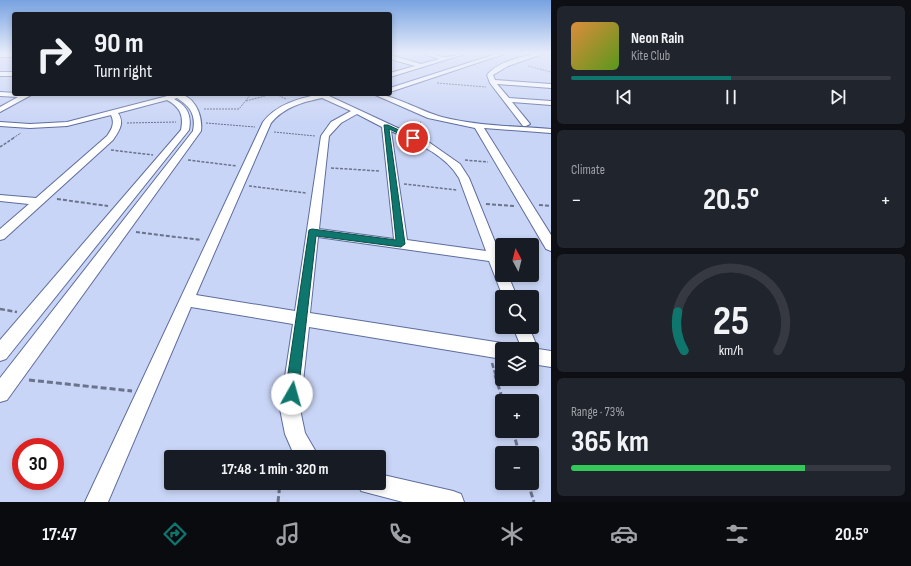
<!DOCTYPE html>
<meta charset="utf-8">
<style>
body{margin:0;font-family:"Sofia Sans Condensed",sans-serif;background:#20242c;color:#f1f3f6;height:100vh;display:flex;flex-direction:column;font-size:15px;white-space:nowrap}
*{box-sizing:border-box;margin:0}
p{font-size:13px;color:#9ea1a6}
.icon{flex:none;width:22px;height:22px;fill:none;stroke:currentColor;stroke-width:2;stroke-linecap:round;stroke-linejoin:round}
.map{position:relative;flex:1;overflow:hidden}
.sheet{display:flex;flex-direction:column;gap:6px;padding:6px;background:#0d0f14;width:360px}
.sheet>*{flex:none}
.guide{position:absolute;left:12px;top:12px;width:380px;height:84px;border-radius:4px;box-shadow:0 2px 6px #0003;background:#171b24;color:#f1f3f6;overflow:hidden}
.needle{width:26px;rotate:353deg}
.controls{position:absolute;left:495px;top:238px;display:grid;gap:8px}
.controls a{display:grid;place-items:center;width:44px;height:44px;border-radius:4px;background:#171b24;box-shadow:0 2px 6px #0003;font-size:20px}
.speed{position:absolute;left:12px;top:438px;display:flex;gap:8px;font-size:20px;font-weight:700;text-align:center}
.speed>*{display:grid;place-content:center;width:52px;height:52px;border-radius:50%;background:#171b24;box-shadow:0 2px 6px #0003;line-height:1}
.speed .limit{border:6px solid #d22;background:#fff;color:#111}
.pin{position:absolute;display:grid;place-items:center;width:34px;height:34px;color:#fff;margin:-17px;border:2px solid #fff;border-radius:50%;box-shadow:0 1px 4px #0007}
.me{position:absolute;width:44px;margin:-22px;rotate:7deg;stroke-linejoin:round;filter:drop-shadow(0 0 3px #0008)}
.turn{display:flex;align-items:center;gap:14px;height:84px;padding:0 16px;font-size:18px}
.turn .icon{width:52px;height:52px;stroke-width:2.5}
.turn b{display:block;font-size:28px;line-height:34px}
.big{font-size:30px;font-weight:700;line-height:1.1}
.sheet .tile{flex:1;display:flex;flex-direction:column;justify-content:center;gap:6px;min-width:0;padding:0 14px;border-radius:6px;background:#20242c}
.sheet .dial{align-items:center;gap:0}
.dial svg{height:104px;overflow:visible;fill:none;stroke:#363941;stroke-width:7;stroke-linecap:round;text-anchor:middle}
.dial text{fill:#f1f3f6;stroke:none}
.song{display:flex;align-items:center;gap:12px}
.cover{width:48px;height:48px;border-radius:6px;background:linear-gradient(135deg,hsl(30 70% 55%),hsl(90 70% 35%))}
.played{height:4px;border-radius:2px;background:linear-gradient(90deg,#0f766e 50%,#363941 50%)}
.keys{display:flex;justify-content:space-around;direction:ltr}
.heat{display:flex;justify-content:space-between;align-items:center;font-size:22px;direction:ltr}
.charge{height:6px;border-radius:3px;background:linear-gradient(90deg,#34c759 73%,#363941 0)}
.trip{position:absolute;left:164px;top:450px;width:222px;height:40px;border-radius:4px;background:#171b24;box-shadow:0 2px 6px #0003;font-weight:700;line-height:40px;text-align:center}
.tab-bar{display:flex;height:64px;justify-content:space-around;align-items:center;background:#090b0e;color:#9ea1a6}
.tab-bar .icon{width:28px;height:28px}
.tab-bar .current{color:#0f766e}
.tab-bar b{font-size:18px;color:#f1f3f6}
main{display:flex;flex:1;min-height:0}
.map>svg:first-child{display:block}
</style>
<main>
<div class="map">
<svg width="551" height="502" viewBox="0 0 551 502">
<rect width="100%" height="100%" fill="#c9d5f6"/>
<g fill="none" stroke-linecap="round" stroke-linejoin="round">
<defs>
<g id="minor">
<rect x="0" y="53" width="14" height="4"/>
<path d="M 423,53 C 431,53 439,57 445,57 C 453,57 460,53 468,53 L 390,77 L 390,73 L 415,66 L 390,59 L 390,55 L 421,64 L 439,59 Z"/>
<polygon points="499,53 507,53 390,92 390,88"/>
<path d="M 537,53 L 545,53 L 508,66 L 493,75 L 495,80 L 551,84 L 551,88 L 497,84 L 509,98 L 551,101 L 551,105 L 512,102 L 530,124 L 526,126 L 523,126 L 490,83 L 487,75 C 498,61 520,58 537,53 Z"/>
<rect x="0" y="72" width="14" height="4"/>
<polygon points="0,92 33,94 0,112 0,107 18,97 0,96"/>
<path d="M 175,94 C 194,93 203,115 201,131 L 7,400 L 0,402 L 0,378 L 193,131 C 196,115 191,107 177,98 L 174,99 C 187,106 192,115 189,130 L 6,359 L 0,361 L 0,340 L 181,130 C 184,115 180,107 167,100 L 118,113 C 125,123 119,131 113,140 L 4,239 L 0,240 L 0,229 L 29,204 L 0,201 L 0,195 L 36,198 L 107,136 C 112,129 115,123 111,115 L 67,126 L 30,128 L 0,126 L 0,122 L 30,124 L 67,122 Z"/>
<path d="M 319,94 L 330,94 L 329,96 L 430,143 L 460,164 L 469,178 L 502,259 L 502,275 L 508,275 L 517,297 L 503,297 L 489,261 L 318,237 L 310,313 L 502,343 L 508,345 L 510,349 L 502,349 L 502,359 L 309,327 L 300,409 L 305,433 L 319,457 L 295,457 L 285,434 L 280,409 L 293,324 L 191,307 L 108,502 L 85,502 L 263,122 C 277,104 298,99 319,94 ZM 322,98 L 351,111 L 331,122 L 321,136 L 295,311 L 196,295 L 271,123 C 284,107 303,102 322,98 ZM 357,114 L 382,127 L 394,239 L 319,229 L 329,136 L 341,123 ZM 391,131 C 415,142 445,154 459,178 L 486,251 L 407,240 Z"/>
<path d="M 373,94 C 393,94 420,111 442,117 C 477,126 515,126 551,129 L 551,133 L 484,128 L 551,235 L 551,251 L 546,249 L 475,128 L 428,118 Z"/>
<polygon points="513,327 529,327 538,349 551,351 551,367 532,364 532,349 522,349"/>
<polygon points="379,474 453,491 461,494 464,502 403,502 361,491 358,483 379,483"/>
</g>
</defs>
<use href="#minor" stroke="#5e6d9e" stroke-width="2"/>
<g stroke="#6a738c" stroke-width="1" stroke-dasharray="2 1" stroke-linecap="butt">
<polyline points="528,66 551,72"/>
<polyline points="437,83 486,87"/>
<polyline points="276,94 286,99"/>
<polyline points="246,101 272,94"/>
<polyline points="204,109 239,109 251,94"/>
<polyline points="127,123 176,122"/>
<polyline points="206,123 255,127"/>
<polyline points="409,127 421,122"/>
<polyline points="274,132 315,136"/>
<polyline points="13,138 21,133"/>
</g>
<g stroke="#6a738c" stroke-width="1.5" stroke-dasharray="3 1.5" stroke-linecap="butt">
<polyline points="0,147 15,137"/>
<polyline points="111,150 153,155"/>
<polyline points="188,160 237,166"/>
<polyline points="465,160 488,162"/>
<polyline points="331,168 380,171"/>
<polyline points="404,184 457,190"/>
<polyline points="249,186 306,193"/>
</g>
<g stroke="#6a738c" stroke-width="2" stroke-dasharray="4 2" stroke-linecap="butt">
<polyline points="57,199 108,206"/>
<polyline points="486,204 514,206"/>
<polyline points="539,205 551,206"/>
<polyline points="136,232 201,240"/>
</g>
<g stroke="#6a738c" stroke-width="2.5" stroke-dasharray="5 2.5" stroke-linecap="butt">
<polyline points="0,309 17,312"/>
<polyline points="492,363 496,376"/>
</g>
<g stroke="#6a738c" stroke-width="3" stroke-dasharray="6 3" stroke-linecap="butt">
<polyline points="495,375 503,401"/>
<polyline points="29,380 132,391"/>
<polyline points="513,431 519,453"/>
<polyline points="284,457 285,450"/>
<polyline points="528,483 534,502"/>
<polyline points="278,502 280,483"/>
</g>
<use href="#minor" fill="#fff" fill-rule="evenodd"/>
</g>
<linearGradient id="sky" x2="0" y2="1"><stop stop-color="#77a2e0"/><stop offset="0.43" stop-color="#e7ecfb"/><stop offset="1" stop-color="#e7ecfb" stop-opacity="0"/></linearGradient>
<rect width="551" height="123" fill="url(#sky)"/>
<polygon fill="#0f766e" stroke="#0a4d48" points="384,125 388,125 416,138 411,139 389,129 405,244 401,247 316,236 298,394 296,399 292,400 287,399 285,394 309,230 312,229 396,240"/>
</svg>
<div class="controls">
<a><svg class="needle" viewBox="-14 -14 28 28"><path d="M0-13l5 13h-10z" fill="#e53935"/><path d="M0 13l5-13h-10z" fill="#9ea1a6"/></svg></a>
<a><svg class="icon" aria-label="search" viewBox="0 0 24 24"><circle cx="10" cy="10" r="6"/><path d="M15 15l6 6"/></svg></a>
<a><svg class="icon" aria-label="layers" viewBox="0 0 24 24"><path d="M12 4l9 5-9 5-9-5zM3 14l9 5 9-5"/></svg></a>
<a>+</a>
<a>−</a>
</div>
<div class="speed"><div class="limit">30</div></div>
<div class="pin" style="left:413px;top:138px;background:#d93025"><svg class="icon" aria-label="arrive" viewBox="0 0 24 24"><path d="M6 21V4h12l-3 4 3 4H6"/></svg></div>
<svg class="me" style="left:292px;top:394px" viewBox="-20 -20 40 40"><circle r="19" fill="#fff"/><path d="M0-13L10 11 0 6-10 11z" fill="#0f766e"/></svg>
<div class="trip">17:48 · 1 min · 320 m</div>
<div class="guide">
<div class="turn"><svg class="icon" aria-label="right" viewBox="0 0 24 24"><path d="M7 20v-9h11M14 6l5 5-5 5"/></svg><div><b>90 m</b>Turn right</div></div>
</div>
</div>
<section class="sheet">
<div class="tile">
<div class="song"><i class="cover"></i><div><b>Neon Rain</b><p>Kite Club</p></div></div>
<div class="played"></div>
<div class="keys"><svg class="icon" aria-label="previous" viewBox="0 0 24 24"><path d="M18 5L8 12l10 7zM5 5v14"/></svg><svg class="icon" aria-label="pause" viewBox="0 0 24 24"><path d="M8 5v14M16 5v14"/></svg><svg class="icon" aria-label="next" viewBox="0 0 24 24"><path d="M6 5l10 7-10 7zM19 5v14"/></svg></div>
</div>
<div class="tile"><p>Climate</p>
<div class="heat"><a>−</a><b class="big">20.5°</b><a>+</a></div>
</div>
<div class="tile dial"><svg viewBox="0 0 100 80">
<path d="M14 69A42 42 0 1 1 86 69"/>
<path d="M14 69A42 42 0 0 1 9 39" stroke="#0f766e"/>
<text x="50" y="56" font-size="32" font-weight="700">25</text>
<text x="50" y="72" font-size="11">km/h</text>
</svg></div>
<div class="tile"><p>Range · 73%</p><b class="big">365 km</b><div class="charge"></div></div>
</section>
</main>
<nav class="tab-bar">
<b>17:47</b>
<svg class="icon current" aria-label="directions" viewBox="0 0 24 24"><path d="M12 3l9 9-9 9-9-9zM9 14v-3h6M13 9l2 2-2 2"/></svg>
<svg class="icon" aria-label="music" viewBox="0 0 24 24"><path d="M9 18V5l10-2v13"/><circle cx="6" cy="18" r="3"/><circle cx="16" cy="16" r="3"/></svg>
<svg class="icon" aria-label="phone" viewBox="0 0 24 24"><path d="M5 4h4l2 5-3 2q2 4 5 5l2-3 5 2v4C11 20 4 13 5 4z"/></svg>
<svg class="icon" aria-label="climate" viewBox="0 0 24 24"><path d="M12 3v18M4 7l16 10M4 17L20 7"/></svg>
<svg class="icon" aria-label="car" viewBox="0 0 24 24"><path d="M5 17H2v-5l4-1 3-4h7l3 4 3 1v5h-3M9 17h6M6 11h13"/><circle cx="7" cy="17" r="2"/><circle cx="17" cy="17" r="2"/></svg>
<svg class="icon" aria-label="filters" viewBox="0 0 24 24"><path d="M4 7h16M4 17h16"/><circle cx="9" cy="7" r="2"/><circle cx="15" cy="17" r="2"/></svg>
<b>20.5°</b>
</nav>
